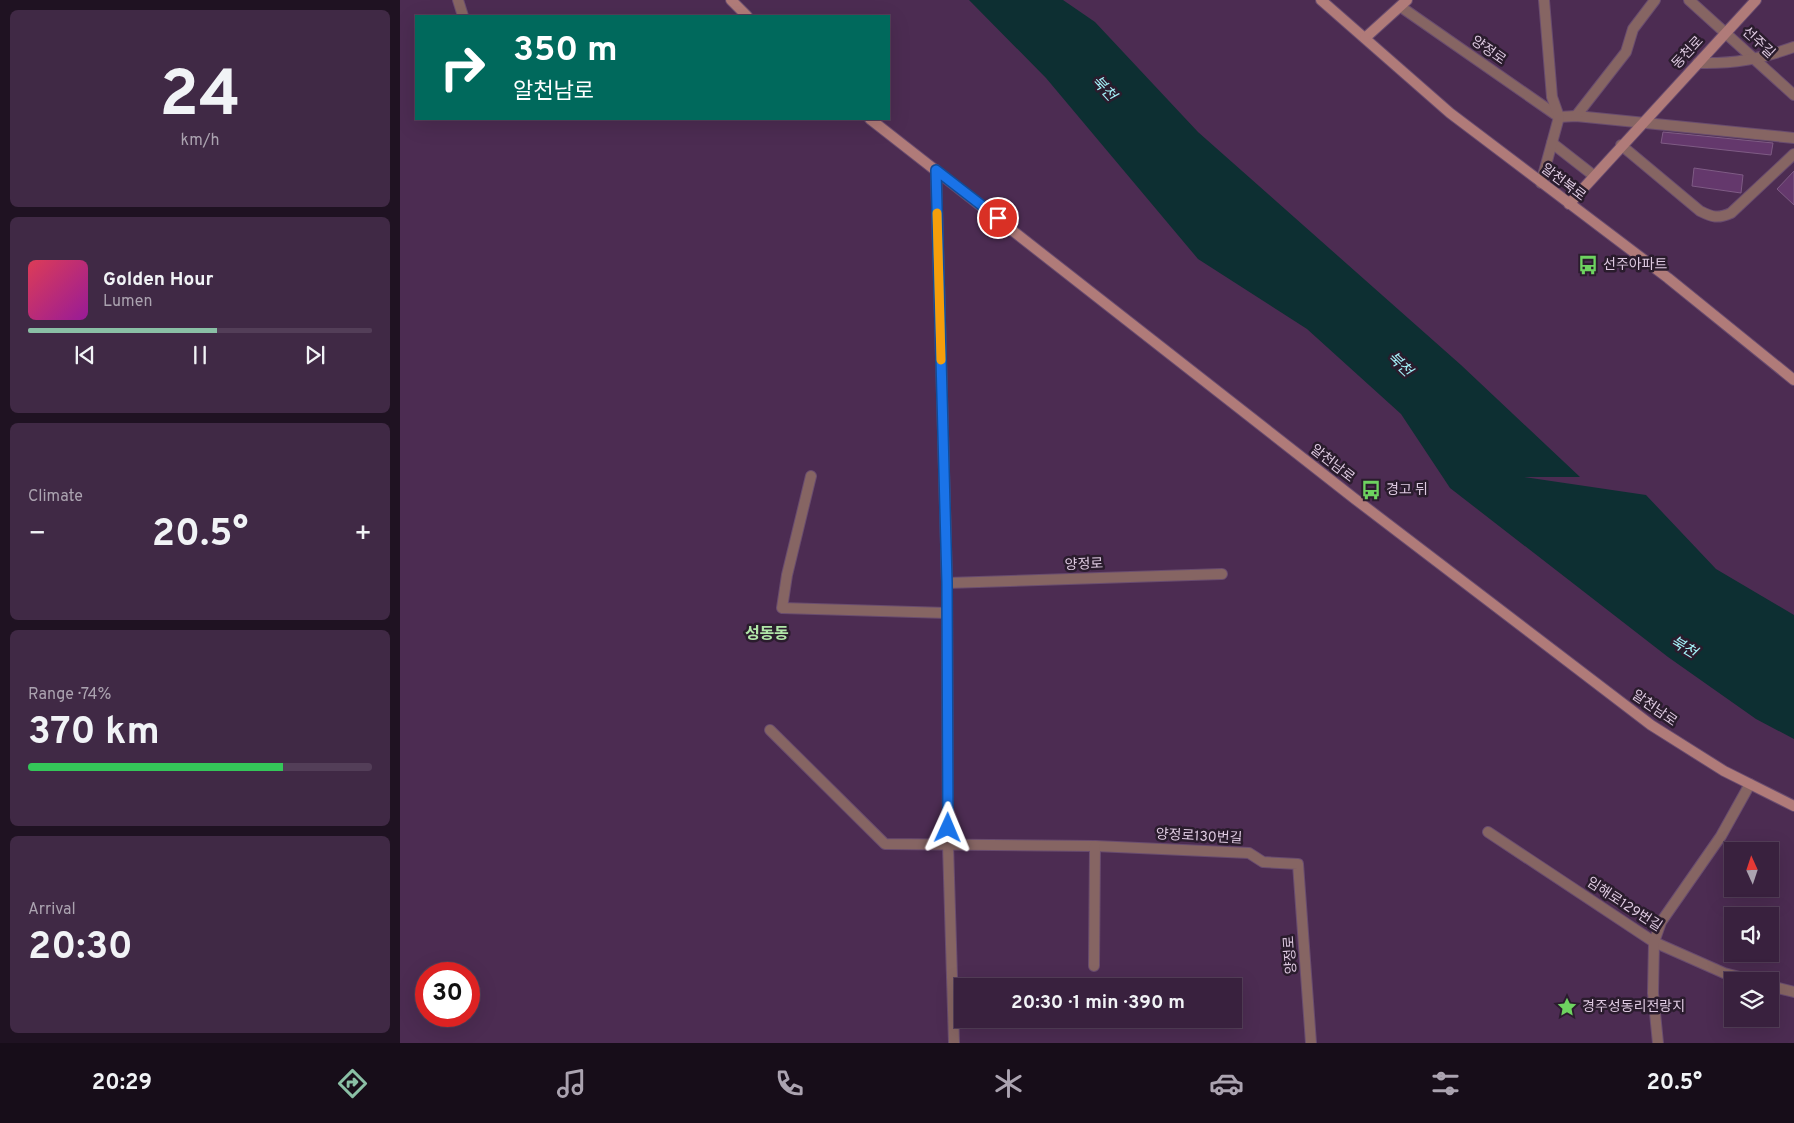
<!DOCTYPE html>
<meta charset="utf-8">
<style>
body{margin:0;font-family:Overpass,"Noto Sans KR",sans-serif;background:#402945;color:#f1f3f6;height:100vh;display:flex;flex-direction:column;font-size:19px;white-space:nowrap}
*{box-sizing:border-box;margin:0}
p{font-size:16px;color:#aba3b0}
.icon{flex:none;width:28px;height:28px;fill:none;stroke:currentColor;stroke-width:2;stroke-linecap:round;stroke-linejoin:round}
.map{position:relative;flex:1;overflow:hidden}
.sheet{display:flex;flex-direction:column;gap:10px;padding:10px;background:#1f1222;width:400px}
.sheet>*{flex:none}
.banner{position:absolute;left:15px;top:15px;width:475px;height:105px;border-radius:0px;box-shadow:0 5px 20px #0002,0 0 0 1px #533e58;background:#00695c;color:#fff;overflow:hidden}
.needle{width:32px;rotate:357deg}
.buttons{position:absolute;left:1324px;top:842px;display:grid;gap:10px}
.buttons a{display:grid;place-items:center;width:55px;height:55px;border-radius:0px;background:#39213e;box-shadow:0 5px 20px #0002,0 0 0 1px #533e58;font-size:25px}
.speed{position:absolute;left:15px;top:962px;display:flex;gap:10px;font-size:25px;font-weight:700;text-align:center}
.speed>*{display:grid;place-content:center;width:65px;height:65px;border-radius:50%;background:#39213e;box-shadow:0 5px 20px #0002,0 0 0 1px #533e58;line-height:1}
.speed .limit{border:8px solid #d22;background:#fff;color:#111}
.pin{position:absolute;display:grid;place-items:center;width:42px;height:42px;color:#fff;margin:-21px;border:2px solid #fff;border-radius:50%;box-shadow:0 1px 5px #0007}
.me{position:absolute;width:55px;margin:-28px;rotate:1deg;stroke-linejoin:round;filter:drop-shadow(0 0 4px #0008)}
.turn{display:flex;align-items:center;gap:18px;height:105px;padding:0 15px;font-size:22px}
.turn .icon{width:65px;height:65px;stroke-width:2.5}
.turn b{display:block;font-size:35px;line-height:42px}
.big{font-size:38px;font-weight:700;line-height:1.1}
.sheet .card{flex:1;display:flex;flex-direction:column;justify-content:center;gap:8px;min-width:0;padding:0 18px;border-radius:8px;background:#402945}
.sheet .dial{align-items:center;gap:0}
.dial b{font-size:65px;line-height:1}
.song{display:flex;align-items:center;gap:15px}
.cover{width:60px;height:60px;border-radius:8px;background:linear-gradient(135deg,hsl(350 70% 55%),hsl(300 70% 35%))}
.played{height:5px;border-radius:2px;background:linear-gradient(90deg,#8abfa5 55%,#533e58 55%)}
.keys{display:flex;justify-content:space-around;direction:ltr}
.heat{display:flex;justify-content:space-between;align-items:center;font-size:28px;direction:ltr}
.charge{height:8px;border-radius:4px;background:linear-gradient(90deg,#34c759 74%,#533e58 0)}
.trip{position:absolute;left:554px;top:978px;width:288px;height:50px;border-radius:0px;background:#39213e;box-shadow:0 5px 20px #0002,0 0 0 1px #533e58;font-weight:700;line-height:50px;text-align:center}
.tabs{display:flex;height:80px;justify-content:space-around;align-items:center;background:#170d19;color:#aba3b0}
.tabs .icon{width:35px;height:35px}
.tabs .on{color:#8abfa5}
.tabs b{font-size:22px;color:#f1f3f6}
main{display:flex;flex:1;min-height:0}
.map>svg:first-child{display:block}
</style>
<main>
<section class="sheet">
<div class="card dial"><b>24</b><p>km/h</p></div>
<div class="card">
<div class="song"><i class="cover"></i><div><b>Golden Hour</b><p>Lumen</p></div></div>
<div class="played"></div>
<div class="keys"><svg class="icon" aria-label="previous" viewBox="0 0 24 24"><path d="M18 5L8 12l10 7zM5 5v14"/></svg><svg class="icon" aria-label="pause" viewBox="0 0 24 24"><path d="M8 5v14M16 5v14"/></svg><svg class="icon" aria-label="next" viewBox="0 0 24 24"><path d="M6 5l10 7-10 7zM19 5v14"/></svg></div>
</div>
<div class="card"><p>Climate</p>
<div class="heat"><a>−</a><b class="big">20.5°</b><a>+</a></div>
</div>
<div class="card"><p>Range · 74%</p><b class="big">370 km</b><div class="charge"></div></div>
<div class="card"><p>Arrival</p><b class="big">20:30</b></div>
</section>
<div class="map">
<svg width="1394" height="1043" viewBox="0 0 1394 1043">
<rect width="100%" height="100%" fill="#4c2c52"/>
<polygon fill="#0d2f32" points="569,0 663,0 695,22 798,132 1061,365 1180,477 1124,477 1246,495 1316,569 1394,615 1394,739 1356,719 1268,657 1050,488 1001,414 907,329 798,259 646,78"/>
<g fill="#64386c" stroke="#7e5b84">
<polygon points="1263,132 1373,143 1371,155 1261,143"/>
<polygon points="1294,168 1343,175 1341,193 1292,186"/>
<polygon points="1394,171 1394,205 1377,189"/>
</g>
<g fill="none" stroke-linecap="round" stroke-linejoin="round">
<defs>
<g id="street">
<polyline points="58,0 63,16"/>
<polyline points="1289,0 1394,95"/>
<polyline points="1001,7 1159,117 1176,116 1394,138"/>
<path d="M 1298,63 C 1334,64 1360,59 1394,47"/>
<polyline points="1176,116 1226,52 1233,29 1255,0"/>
<polyline points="1152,143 1193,175"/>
<path d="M 1221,145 L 1300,211 C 1312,217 1318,219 1331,213 L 1394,154"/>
<polyline points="536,170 547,583 548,845 554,1043"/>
<polyline points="1141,183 1159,117 1152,97 1144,0"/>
<polyline points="411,476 387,575 382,608 547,613"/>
<polyline points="547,583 822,574"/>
<polyline points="370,730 485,844 695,846 849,853 863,862 898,864 911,1043"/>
<polyline points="1088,832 1254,942 1324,973 1355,981"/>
<polyline points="694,966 695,846"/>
<polyline points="1370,986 1394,992"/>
<polyline points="1258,1043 1253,993 1254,942 1261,922 1321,836 1350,784"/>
</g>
<g id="secondary">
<polyline points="331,0 347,16"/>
<polyline points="921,0 1050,113 1268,278 1394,380"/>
<polyline points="965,38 1007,0"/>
<polyline points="470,119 955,499 1251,725 1324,771 1394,806"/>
<polyline points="1169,204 1356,0"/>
</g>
</defs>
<use href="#street" stroke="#694c6f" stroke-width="12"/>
<use href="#secondary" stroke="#694c6f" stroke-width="12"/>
<use href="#street" stroke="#866563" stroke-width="10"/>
<use href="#secondary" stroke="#b07b79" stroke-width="10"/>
</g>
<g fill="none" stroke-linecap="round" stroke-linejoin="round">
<defs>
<polyline id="route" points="548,828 547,583 536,170 598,218"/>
</defs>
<use href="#route" stroke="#114b97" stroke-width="12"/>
<use href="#route" stroke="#1a73e8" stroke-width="9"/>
<polyline stroke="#f59e0b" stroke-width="9" points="537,213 541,360"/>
</g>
<defs>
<symbol id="bus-bare" viewBox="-9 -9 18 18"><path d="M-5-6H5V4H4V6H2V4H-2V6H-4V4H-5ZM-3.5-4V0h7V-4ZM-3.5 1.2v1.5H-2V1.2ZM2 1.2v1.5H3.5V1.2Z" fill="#6ed360" stroke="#2a1c2d" stroke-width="2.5" paint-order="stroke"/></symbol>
<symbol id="sight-bare" viewBox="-9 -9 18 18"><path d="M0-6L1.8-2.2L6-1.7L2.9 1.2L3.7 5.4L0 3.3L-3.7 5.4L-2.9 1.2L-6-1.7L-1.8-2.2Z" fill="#6ed360" stroke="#2a1c2d" stroke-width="2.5" paint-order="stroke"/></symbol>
</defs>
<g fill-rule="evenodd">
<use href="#bus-bare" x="1174" y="251" width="28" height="28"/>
<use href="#bus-bare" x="957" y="476" width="28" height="28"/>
<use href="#sight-bare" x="1153" y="993" width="28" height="28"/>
</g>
<g text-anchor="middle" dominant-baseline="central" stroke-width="5" stroke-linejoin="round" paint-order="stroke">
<g font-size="14" fill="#decae1" stroke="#2a1c2d">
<text transform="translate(1358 43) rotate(43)">선주길</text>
<text transform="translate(1088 51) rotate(35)">양정로</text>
<text transform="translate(1288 53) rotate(-47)">동천로</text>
<text transform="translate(1163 183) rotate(37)">알천북로</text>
<text transform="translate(932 464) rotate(38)">알천남로</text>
<text transform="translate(684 565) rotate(-2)">양정로</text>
<text transform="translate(1254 709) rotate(35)">알천남로</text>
<text transform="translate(799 837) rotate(3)">양정로130번길</text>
<text transform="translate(1224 905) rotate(33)">임해로129번길</text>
<text transform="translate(891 955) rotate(-94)">양정로</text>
</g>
<g font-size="14" fill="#decae1" stroke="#2a1c2d" text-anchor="start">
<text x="1203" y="265">선주아파트</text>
<text x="986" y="490">경고 뒤</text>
<text x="1182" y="1007">경주성동리전랑지</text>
</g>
<g font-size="15" font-style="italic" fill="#a5f3f9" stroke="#2a1c2d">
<text transform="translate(703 89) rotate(47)">북천</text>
<text transform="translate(999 365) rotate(44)">북천</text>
<text transform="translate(1283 648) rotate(31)">북천</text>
</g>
<g font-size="16" font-weight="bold" fill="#b1e7a9" stroke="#2a1c2d">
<text x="367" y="635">성동동</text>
</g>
</g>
</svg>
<div class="buttons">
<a><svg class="needle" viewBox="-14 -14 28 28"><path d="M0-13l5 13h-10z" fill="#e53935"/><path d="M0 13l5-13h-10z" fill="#aba3b0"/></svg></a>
<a><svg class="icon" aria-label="sound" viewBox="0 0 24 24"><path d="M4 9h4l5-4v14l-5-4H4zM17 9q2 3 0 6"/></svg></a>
<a><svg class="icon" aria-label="layers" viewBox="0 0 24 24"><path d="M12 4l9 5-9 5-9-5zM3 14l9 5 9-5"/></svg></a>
</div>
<div class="speed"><div class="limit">30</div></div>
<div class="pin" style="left:598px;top:218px;background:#d93025"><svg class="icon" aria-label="arrive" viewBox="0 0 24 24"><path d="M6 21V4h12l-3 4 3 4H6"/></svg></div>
<svg class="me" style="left:548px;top:828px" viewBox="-20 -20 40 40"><path d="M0-17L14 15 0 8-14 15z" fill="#1a73e8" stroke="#fff" stroke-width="4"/></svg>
<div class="trip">20:30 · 1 min · 390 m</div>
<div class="banner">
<div class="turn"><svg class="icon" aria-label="right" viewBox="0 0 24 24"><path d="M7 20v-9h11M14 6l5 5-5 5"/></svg><div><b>350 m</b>알천남로</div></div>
</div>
</div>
</main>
<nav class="tabs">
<b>20:29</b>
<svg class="icon on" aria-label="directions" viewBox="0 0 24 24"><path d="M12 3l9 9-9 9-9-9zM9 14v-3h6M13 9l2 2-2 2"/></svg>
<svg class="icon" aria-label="music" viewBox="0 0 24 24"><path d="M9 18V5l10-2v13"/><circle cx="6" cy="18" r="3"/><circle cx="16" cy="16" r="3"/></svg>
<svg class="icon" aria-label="phone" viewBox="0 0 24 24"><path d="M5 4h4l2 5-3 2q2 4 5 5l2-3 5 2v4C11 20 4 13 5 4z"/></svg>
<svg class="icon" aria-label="climate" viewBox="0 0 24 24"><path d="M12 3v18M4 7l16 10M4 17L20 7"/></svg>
<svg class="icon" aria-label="car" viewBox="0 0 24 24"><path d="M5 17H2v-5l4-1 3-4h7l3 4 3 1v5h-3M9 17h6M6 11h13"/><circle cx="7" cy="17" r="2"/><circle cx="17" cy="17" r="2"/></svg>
<svg class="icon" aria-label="filters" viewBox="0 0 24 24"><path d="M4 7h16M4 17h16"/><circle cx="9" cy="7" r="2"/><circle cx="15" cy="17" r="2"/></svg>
<b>20.5°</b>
</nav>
